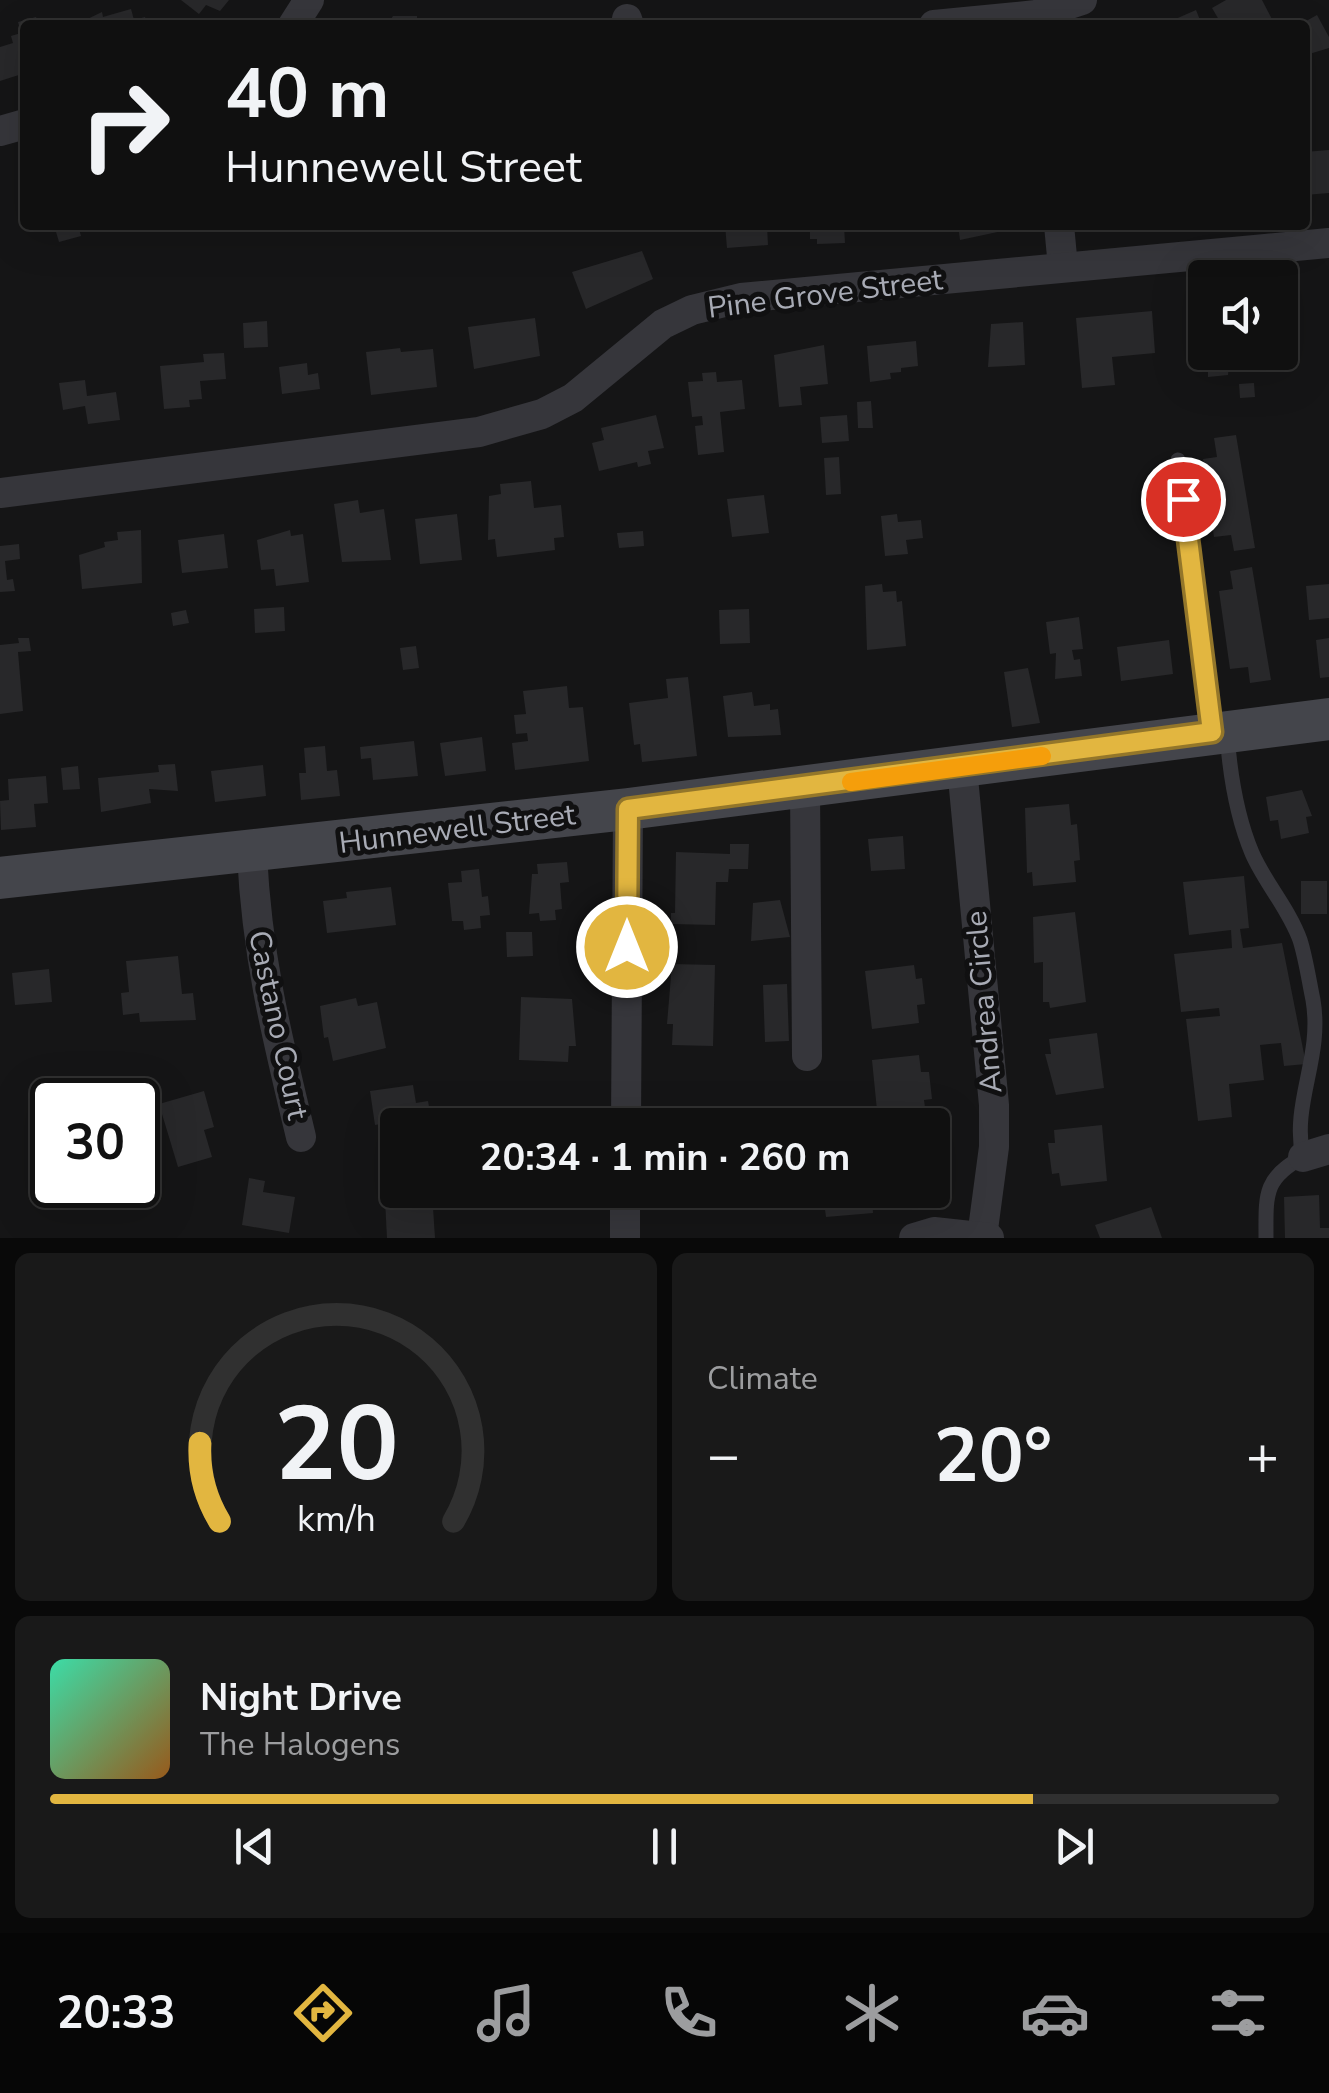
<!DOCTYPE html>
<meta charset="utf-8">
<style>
body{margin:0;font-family:"Nunito Sans",sans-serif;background:#191919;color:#f1f3f6;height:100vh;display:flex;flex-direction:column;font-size:38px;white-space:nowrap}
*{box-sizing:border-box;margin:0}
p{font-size:32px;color:#9c9d9f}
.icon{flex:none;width:55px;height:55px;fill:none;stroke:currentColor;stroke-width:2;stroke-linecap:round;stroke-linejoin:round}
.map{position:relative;height:1238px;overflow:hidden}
.drawer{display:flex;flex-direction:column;gap:15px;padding:15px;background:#090909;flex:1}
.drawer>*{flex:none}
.banner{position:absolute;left:20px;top:20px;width:1290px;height:210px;border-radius:10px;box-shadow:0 10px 40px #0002,0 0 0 2px #303030;background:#101010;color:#f1f3f6;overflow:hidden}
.fabs{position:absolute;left:1188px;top:260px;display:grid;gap:20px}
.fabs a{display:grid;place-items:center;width:110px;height:110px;border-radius:10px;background:#101010;box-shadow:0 10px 40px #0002,0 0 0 2px #303030;font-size:50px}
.speed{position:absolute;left:30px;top:1078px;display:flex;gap:20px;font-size:50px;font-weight:700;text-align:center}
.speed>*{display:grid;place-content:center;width:130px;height:130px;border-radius:50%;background:#101010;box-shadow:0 10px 40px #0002,0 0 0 2px #303030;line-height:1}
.speed .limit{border:5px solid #111;border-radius:15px;background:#fff;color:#111}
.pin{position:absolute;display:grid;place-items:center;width:85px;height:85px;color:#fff;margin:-42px;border:5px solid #fff;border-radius:50%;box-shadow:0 2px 10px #0007}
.me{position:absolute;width:110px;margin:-55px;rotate:0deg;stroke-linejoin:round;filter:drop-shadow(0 0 8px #0008)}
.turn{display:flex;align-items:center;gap:35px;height:210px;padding:0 40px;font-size:45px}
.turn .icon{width:130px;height:130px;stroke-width:2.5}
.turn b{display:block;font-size:70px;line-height:85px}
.big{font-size:75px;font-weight:700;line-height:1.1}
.drawer .card{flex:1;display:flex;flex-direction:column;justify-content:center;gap:15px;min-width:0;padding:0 35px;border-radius:15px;background:#191919}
.drawer .dial{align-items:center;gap:0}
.dial svg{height:260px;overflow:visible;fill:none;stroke:#303030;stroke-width:7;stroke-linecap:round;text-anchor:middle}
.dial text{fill:#f1f3f6;stroke:none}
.song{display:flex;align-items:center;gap:30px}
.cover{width:120px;height:120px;border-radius:15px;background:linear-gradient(135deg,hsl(160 70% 55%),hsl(30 70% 35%))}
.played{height:10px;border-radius:5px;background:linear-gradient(90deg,#e2b640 80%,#303030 80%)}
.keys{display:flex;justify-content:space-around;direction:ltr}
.heat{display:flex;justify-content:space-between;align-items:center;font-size:55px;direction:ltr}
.drawer .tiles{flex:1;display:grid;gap:15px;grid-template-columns:1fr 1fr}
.card:last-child{grid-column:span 2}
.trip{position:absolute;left:380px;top:1108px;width:570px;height:100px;border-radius:10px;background:#101010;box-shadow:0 10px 40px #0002,0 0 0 2px #303030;font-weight:700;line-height:100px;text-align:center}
.tabs{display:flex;height:160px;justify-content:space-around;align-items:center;background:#060606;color:#9c9d9f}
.tabs .icon{width:70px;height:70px}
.tabs .on{color:#e2b640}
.tabs b{font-size:45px;color:#f1f3f6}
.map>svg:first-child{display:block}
</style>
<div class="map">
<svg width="1329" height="1238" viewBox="0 0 1329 1238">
<rect width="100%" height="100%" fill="#151516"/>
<g fill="#28282a">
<polygon points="181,0 229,0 220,11 206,5 199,14"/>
<polygon points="1226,0 1262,0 1275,25 1222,25 1212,8"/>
<polygon points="131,9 134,20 145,17 147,25 75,25 102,12 103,17"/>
<polygon points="1196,10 1202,25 1162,25"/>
<polygon points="1317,15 1329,37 1329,48 1306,55 1306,29 1299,25"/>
<polygon points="393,16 417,16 417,25 387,25"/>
<polygon points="36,17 39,25 25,25 25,73 0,81 0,47 13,43 11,36 21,33 18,22"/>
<polygon points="1329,150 1329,193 1305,195 1305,152"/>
<polygon points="54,225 78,225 81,236 59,242"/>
<polygon points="725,225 767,225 768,245 727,248"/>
<polygon points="816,225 844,225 845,243 817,244 817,239 810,239 810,229"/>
<polygon points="958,225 1006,225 1007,230 960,240"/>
<polygon points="642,251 653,279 586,309 572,272"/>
<polygon points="1152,311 1155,353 1112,357 1115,385 1082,388 1076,318"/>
<polygon points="535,318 540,356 474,369 468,327"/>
<polygon points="1205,319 1205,352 1230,352 1228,375 1208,377 1208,366 1202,367 1199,320"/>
<polygon points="267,321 268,347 244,348 243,323"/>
<polygon points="1023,322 1025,365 988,367 991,324"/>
<polygon points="916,341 918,366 901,368 901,372 890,373 891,379 870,382 867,346"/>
<polygon points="824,345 828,384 800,387 802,405 779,407 774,355"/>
<polygon points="400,348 401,352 433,349 437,387 371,395 366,352"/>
<polygon points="224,353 226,379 200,381 202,399 189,400 190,407 164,409 160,366 204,362 203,354"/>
<polygon points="307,363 308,375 318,373 320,389 282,394 279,367"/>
<polygon points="716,372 717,382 742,380 745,409 720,412 724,452 698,455 695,426 703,425 702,416 692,417 688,382 703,381 702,373"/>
<polygon points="85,380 87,396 116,392 120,420 88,424 85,406 63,410 59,383"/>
<polygon points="1254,383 1255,397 1240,398 1239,384"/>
<polygon points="871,401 873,428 858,428 857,402"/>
<polygon points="656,415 664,448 648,451 651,464 638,467 637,462 599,471 592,443 604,440 601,428"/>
<polygon points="847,415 849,441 822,443 820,417"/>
<polygon points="1236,435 1255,548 1234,551 1231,535 1214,537 1203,459 1217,457 1214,438"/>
<polygon points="839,457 841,494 826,495 824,458"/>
<polygon points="531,481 534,508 561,505 564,537 554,538 555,550 497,557 495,539 488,540 489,496 501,494 500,484"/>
<polygon points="764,495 769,533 732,537 727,499"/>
<polygon points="358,500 360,513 384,509 391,560 342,562 334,504"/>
<polygon points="457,514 462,560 420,564 415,519"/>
<polygon points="897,514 898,522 921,520 923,538 906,540 908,554 885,556 881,516"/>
<polygon points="141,530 142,583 82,589 79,555 105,547 104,542 118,540 117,532"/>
<polygon points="290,530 291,536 303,534 309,582 276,586 274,569 261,570 257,540"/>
<polygon points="643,531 644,546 619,548 617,533"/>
<polygon points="224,534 228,568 182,573 178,540"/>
<polygon points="19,544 20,559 5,561 7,580 13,579 15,591 0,592 0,546"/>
<polygon points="1252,567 1271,680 1250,683 1248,667 1230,669 1219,591 1233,589 1230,571"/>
<polygon points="882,584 883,592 896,591 897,602 902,601 906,646 867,650 865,586"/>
<polygon points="1329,584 1329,618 1309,620 1306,586"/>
<polygon points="284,607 285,631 255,633 254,609"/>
<polygon points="749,609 750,643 720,644 719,610"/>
<polygon points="186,610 189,623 173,626 171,613"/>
<polygon points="1079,617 1083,649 1072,650 1074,660 1080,659 1082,676 1055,679 1056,653 1050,654 1046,622"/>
<polygon points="18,638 29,638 31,651 18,652 23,711 0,714 0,645 19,643"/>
<polygon points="1329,638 1329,677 1320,678 1316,640"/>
<polygon points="1169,640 1173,674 1121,681 1117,647"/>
<polygon points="416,646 419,668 403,670 400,648"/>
<polygon points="1028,668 1040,723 1012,727 1004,672"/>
<polygon points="688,677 697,756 642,762 640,744 634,745 629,703 668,698 666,679"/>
<polygon points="567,686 569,708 583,707 589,761 515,770 512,743 528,741 527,733 516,734 514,715 526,714 523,691"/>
<polygon points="752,692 754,706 770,704 770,710 778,709 781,735 728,737 723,696"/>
<polygon points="482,737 486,771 445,776 440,743"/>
<polygon points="414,741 418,776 373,780 371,758 361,759 360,747"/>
<polygon points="325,746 327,771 337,770 340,796 301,800 299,773 306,773 304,748"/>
<polygon points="175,764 178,791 149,789 151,803 101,812 98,778 159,772 158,765"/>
<polygon points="263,765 266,796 215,802 211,771"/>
<polygon points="78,766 80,789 63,790 61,768"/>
<polygon points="46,776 48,803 34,804 36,827 1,830 0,801 9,800 8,779"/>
<polygon points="1302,790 1312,816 1306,817 1309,833 1281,839 1278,820 1270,821 1266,797"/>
<polygon points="1069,804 1071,825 1077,824 1080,860 1074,861 1076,882 1033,886 1032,872 1027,873 1025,808"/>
<polygon points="903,836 905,869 871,871 868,839"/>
<polygon points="730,844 749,844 748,869 729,869 728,882 716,882 715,925 671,924 671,913 675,913 676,852 730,854"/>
<polygon points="567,862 569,882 560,883 562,909 555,910 556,920 540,921 539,913 529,914 532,874 538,874 537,864"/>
<polygon points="479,869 482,897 488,896 490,915 480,916 481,928 464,930 463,921 452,921 448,883 462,882 461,871"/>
<polygon points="1244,876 1249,928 1240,929 1243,948 1282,943 1306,1064 1284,1066 1281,1043 1260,1045 1264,1080 1229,1084 1232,1117 1198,1121 1186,1019 1220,1016 1219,1008 1181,1012 1174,954 1232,948 1231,930 1189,935 1183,882"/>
<rect x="1301" y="881" width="26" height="33"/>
<polygon points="391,887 396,925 327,933 323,901 347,898 346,892"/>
<polygon points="780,900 790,937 751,941 753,903"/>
<polygon points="1075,912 1086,1002 1050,1008 1049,1002 1043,1002 1043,962 1034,963 1033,917"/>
<polygon points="506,932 532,932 533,956 507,957"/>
<polygon points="178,956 182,994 193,993 196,1020 140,1022 139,1013 123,1015 121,993 129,992 126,961"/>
<polygon points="672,964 715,965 713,1046 672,1045 673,1024 667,1024"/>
<polygon points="914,965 916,979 922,978 925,1004 917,1005 919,1023 872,1029 865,971"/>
<polygon points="49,969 52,1002 15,1005 12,973"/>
<polygon points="787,984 789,1041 765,1042 763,985"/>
<polygon points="521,997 572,999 576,1046 569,1046 568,1062 519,1060"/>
<polygon points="356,998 358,1006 377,1002 386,1048 333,1061 328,1037 324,1038 320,1006"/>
<polygon points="1097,1033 1104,1088 1056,1095 1045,1054 1051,1054 1049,1039"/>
<polygon points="919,1055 921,1072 929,1072 932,1099 924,1100 926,1115 878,1120 872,1060"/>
<polygon points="413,1085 416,1103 428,1101 431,1118 417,1120 417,1125 382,1129 381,1124 375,1125 370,1091"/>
<polygon points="204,1091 214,1127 204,1130 212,1157 178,1167 159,1104"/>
<rect x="674" y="1108" width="39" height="17"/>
<polygon points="1102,1125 1107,1181 1061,1186 1059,1173 1052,1174 1048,1143 1055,1143 1054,1130"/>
<polygon points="249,1178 265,1181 263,1192 295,1197 289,1233 242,1225"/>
<rect x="669" y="1190" width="44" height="6"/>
<polygon points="814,1190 877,1190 878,1198 872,1198 873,1213 826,1217 824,1202 815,1203"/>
<polygon points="1319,1195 1320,1228 1329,1228 1329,1238 1285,1238 1284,1197"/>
<polygon points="402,1199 402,1209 433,1207 435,1238 387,1238 385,1200"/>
<polygon points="1151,1207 1162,1238 1100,1238 1095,1225"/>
</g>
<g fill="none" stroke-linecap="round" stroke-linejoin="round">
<g stroke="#36363b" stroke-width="15">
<polyline points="1178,460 1211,732"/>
<path d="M 1227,734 C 1230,775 1236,815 1252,853 C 1265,883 1289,909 1300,940 C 1306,959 1309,981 1313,1000 C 1323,1058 1291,1103 1303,1157 C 1263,1178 1266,1196 1266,1238"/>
</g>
<g stroke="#36363b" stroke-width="30">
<polyline points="627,19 629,25"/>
<polyline points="293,25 309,0"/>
<polyline points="934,25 1036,15 1082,0"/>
<polyline points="0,131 25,124"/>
<polyline points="1059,225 1063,267"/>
<polyline points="0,493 479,432 542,414 573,398 663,324 692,310 741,298 1329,243"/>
<polyline points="962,767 994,1105 994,1147 982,1237"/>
<polyline points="805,787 807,1056"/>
<path d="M 252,854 C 257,958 277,1037 301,1137"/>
<polyline points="626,1125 628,809"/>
<polyline points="1303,1157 1329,1149"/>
<polyline points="625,1238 625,1190"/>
<polyline points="914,1238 934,1232 989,1238"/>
</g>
<polyline stroke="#44454b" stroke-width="42" points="0,878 628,809 1329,719"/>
</g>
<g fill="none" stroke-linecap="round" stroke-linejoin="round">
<defs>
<polyline id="route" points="627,947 628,809 1212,732 1183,499"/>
</defs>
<use href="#route" stroke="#93762a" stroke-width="25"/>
<use href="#route" stroke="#e2b640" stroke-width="18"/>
<polyline stroke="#f59e0b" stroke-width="18" points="851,782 1042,756"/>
</g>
<g text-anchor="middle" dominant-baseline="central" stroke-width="10" stroke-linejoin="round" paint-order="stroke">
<g font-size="30" fill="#a8abb5" stroke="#101011">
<text transform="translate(825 294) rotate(-7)">Pine Grove Street</text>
<text transform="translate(457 829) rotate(-7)">Hunnewell Street</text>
<text transform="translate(984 1002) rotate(-95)">Andrea Circle</text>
<text transform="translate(278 1025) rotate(78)">Castano Court</text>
</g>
</g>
</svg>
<div class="fabs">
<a><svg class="icon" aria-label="sound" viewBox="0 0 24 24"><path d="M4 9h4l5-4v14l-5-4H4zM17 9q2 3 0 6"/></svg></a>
</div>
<div class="speed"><div class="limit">30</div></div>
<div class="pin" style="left:1183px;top:499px;background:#d93025"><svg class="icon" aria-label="arrive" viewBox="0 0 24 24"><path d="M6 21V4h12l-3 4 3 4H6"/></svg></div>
<svg class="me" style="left:627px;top:947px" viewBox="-20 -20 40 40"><circle r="17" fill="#e2b640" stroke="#fff" stroke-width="3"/><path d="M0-11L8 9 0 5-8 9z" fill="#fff"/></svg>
<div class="trip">20:34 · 1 min · 260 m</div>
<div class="banner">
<div class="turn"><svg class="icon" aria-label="right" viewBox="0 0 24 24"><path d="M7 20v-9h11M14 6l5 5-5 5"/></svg><div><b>40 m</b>Hunnewell Street</div></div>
</div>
</div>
<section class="drawer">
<div class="tiles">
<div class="card dial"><svg viewBox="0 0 100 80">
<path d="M14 69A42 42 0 1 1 86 69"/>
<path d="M14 69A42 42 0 0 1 8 45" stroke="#e2b640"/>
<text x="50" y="56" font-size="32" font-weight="700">20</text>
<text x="50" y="72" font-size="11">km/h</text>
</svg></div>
<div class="card"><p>Climate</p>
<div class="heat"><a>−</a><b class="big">20°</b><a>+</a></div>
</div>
<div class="card">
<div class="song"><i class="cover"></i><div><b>Night Drive</b><p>The Halogens</p></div></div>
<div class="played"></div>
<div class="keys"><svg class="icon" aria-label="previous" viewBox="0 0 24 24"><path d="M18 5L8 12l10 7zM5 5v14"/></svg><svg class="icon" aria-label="pause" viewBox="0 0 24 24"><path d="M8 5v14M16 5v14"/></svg><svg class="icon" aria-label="next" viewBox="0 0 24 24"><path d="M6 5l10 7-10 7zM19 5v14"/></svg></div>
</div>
</div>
</section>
<nav class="tabs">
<b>20:33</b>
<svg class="icon on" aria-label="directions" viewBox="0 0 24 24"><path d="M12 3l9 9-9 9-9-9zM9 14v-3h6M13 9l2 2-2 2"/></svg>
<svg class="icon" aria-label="music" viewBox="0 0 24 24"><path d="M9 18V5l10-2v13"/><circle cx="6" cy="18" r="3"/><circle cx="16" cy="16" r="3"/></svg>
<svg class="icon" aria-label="phone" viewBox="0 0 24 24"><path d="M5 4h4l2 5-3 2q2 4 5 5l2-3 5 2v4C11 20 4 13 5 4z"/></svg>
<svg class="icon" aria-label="climate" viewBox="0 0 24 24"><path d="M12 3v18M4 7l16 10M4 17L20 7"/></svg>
<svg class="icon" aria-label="car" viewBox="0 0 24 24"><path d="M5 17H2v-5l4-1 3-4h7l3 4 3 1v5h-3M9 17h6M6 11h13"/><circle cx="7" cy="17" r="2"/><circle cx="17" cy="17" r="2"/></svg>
<svg class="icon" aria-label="filters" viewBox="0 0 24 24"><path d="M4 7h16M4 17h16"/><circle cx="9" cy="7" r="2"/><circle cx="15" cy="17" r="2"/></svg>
</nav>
